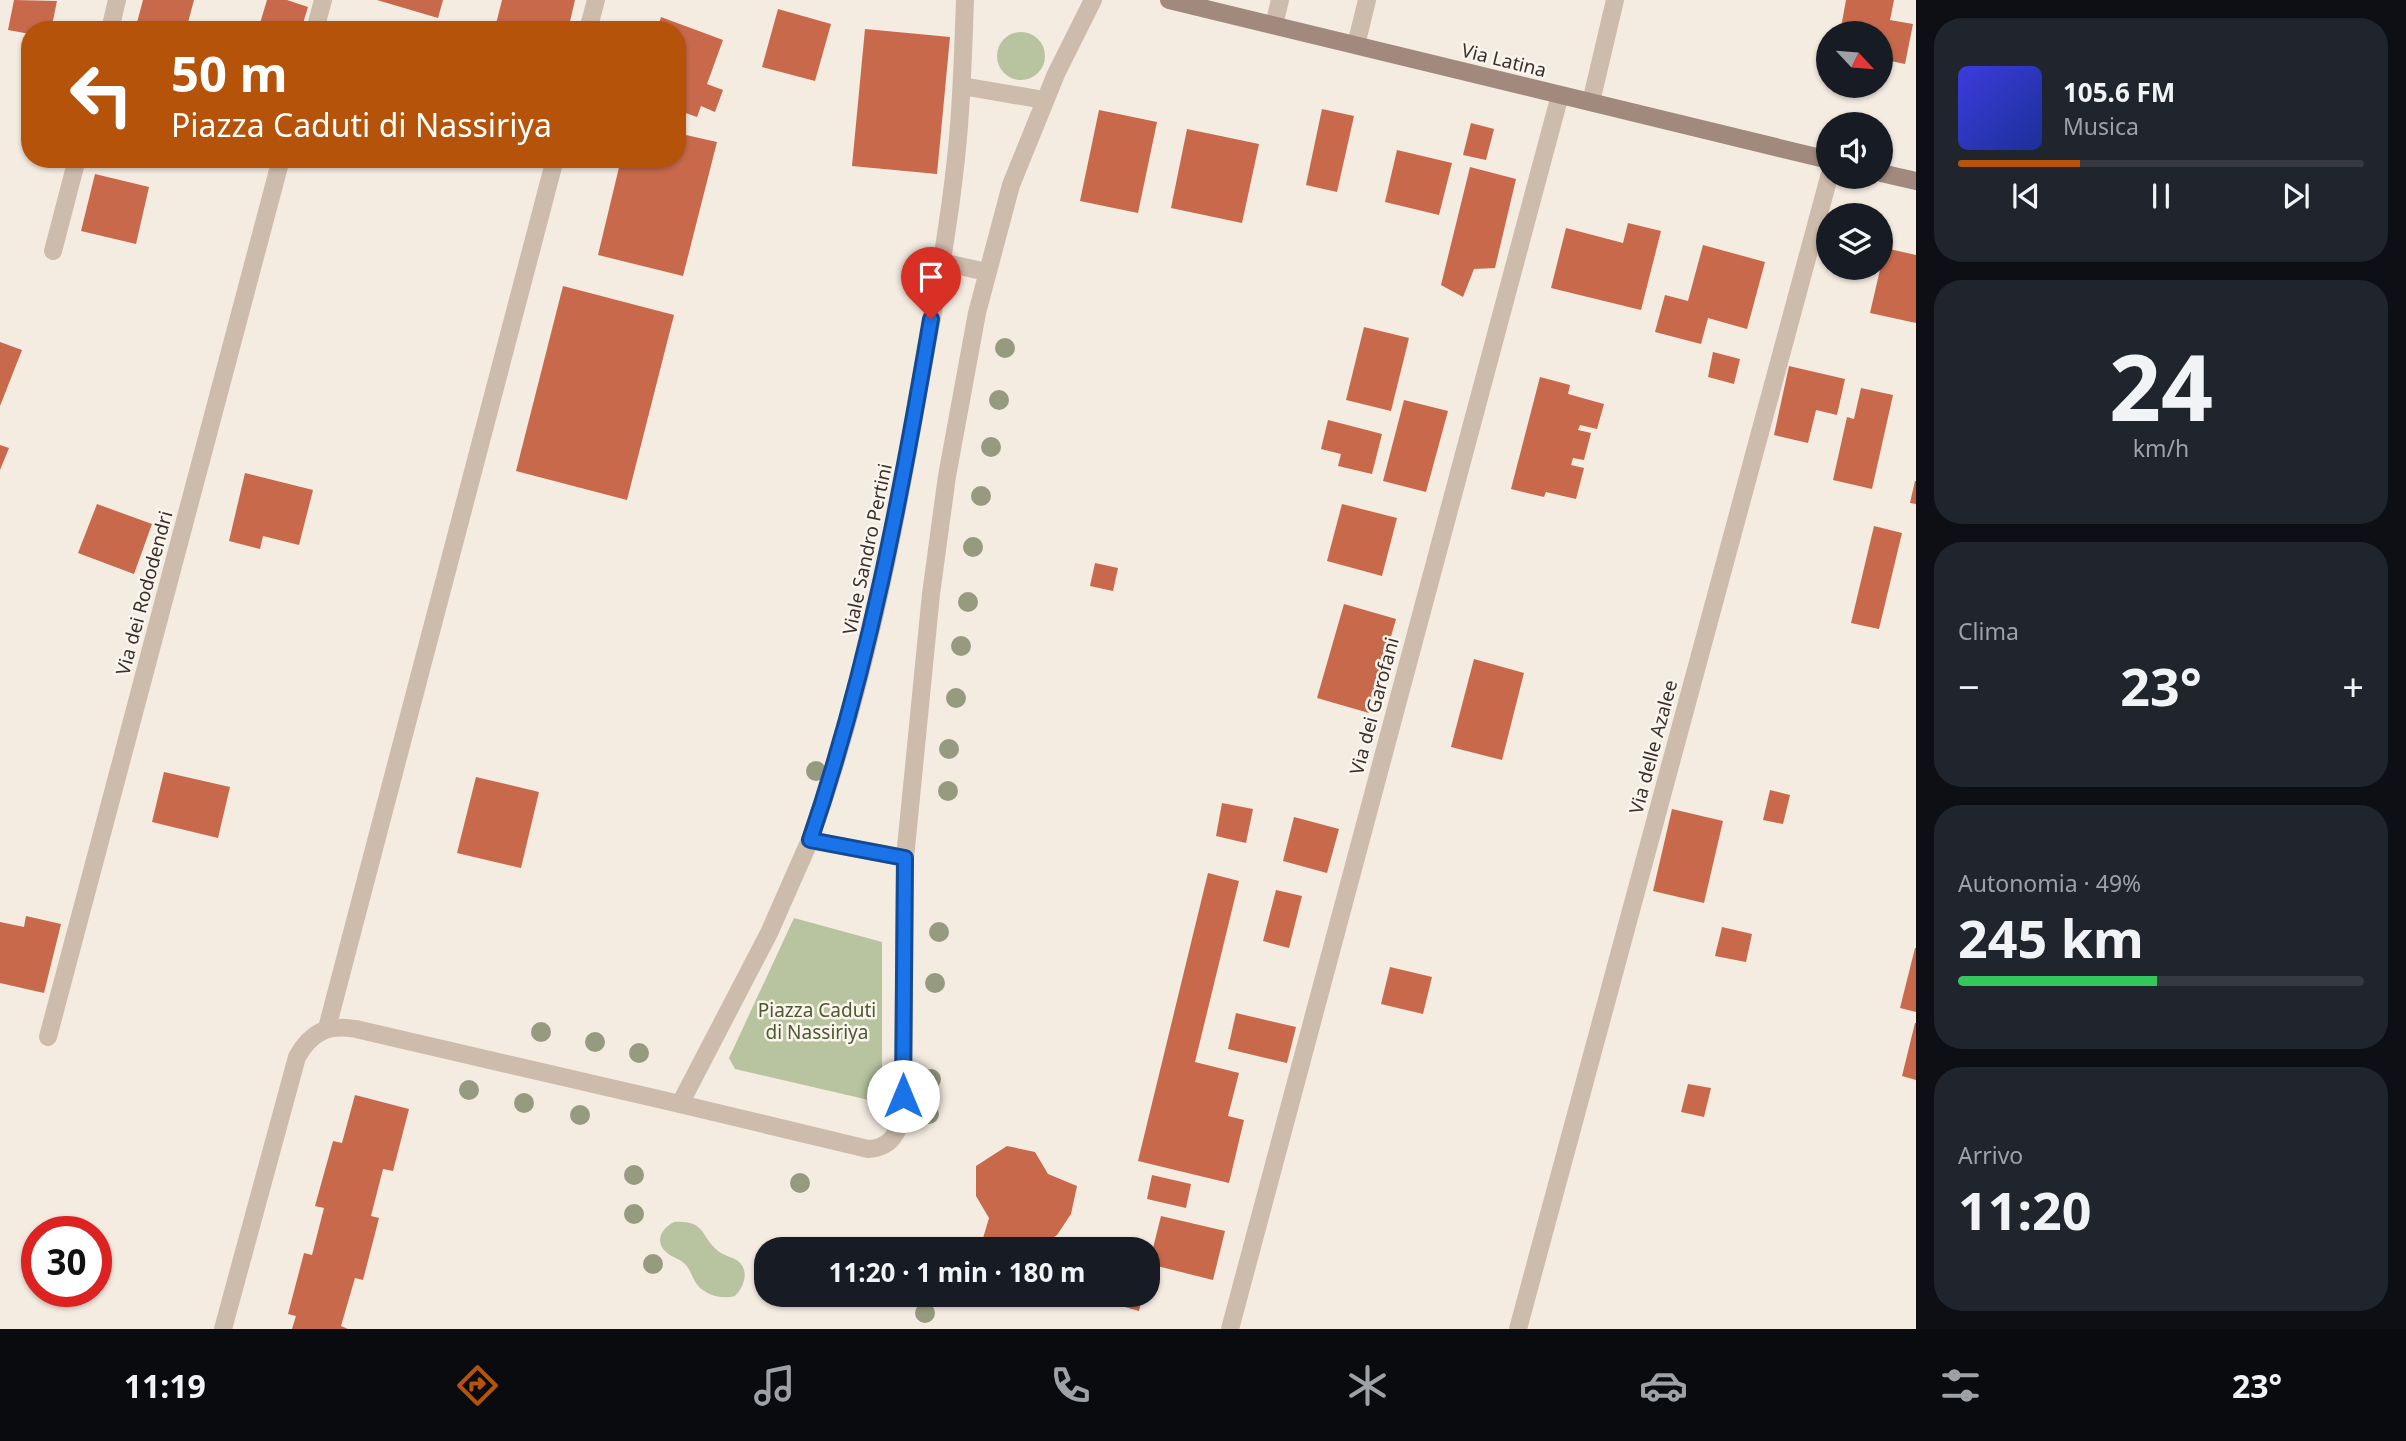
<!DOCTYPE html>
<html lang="it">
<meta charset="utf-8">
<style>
body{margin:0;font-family:"Noto Sans",sans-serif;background:#20242c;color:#f1f3f6;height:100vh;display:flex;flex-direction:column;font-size:26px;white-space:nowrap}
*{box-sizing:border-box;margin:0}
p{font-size:23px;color:#9ea1a6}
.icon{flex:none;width:38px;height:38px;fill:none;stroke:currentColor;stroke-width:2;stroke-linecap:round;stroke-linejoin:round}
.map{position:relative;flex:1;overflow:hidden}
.side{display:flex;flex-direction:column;gap:18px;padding:18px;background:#0d0f14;width:490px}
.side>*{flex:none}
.top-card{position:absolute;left:21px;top:21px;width:665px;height:147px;border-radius:28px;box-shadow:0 2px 5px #0004;background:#b45309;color:#fff;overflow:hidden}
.needle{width:46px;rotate:116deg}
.buttons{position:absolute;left:1816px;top:21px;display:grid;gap:14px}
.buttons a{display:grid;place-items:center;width:77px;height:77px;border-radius:50%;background:#171b24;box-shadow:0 2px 5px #0004;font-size:35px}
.speed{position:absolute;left:21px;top:1216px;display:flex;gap:14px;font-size:35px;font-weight:700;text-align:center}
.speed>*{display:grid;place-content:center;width:91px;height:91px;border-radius:50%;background:#171b24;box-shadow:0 2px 5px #0004;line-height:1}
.speed .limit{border:10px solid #d22;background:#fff;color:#111}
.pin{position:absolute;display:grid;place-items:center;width:60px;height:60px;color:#fff;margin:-72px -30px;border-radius:50% 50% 50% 0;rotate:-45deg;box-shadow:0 0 7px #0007}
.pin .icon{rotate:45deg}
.me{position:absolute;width:77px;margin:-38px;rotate:0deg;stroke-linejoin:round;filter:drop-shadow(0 0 5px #0008)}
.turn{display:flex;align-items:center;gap:24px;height:147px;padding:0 35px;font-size:32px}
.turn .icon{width:91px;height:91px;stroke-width:2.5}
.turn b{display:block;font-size:49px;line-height:60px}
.big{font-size:52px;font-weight:700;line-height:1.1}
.side .card{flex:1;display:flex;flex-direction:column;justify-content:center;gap:10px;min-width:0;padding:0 24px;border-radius:28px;background:#20242c}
.side .dial{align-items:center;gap:0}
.dial b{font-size:91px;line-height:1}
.song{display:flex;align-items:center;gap:21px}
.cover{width:84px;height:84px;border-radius:10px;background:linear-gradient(135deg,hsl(240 70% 55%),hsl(230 70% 35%))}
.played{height:7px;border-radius:4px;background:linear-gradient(90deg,#b45309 30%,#363941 30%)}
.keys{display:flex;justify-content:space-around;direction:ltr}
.heat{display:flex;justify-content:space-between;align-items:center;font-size:38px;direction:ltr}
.charge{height:10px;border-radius:5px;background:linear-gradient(90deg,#34c759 49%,#363941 0)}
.trip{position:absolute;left:754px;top:1237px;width:406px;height:70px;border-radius:28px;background:#171b24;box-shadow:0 2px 5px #0004;font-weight:700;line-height:70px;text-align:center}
.dock{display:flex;height:112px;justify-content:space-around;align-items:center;background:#090b0e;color:#9ea1a6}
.dock .icon{width:49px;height:49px}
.dock .selected{color:#b45309}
.dock b{font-size:32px;color:#f1f3f6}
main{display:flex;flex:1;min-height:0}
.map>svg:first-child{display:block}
</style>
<main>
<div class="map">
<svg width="1916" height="1329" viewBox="0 0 1916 1329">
<rect width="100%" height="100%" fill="#f4ebe1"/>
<g fill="#b8c4a0">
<circle cx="1021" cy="56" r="24"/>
<polygon points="794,918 882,942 882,1093 873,1101 735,1069 729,1058"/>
<path d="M 674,1222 C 706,1220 700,1236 718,1251 C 724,1256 733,1257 738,1261 C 750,1271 744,1287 735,1296 C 722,1300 704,1295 696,1283 C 692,1277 690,1269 685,1264 C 679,1258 671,1257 666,1252 C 654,1241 662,1228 674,1222 Z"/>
</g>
<g fill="#c8694b">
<polygon points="14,0 57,1 51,30 30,30 30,34 8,30"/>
<polygon points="143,0 194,0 186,30 135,30"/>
<polygon points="267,0 287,0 308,7 301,30 258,30"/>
<polygon points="377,0 443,0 438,18"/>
<polygon points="502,0 575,0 568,30 519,30 496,24"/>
<polygon points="1846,0 1894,0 1890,20 1913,24 1905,64 1881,59 1881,33 1840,33"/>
<polygon points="778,9 831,24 815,81 762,67"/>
<polygon points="661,17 723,40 707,84 723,90 715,112 701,106 697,117 677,110 677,30 657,30"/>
<polygon points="865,29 950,37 937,174 852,166"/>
<polygon points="1322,109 1354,116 1337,192 1306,185"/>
<polygon points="1099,110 1157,122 1138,213 1080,201"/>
<polygon points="1471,123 1494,129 1486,160 1463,155"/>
<polygon points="1187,129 1259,144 1242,223 1171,208"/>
<polygon points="677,133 717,142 683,276 598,255 621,159 677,159"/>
<polygon points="1397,150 1452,163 1439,215 1385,202"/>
<polygon points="1470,167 1516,179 1495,268 1474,269 1463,297 1441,285"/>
<polygon points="95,174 149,187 136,244 81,231"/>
<polygon points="1628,223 1661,231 1641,310 1551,288 1566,228 1623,243"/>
<polygon points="1703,245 1765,262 1747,329 1708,318 1701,344 1655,332 1665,295 1688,301"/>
<polygon points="1885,248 1916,255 1916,323 1870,313"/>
<polygon points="563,286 674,315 627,500 516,471"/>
<polygon points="1364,327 1409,338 1391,411 1346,400"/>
<polygon points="0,342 22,350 0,406"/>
<polygon points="1713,352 1740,359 1734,384 1708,377"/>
<polygon points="1789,366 1845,379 1837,415 1816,410 1808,443 1774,435"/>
<polygon points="1540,377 1570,385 1568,394 1604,404 1597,429 1580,425 1578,430 1591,433 1584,460 1573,458 1571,465 1584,468 1576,499 1546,492 1544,497 1511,489"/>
<polygon points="1861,388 1893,395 1872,489 1833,480 1847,417 1854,419"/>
<polygon points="1404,400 1448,411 1426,492 1383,481"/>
<polygon points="1328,420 1382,434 1372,474 1338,466 1341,454 1321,449"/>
<polygon points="0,445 9,448 0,470"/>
<polygon points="245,473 313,490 299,545 263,536 260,549 229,541"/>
<polygon points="1915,481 1916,481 1916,504 1910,503"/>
<polygon points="97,504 152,524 134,574 78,553"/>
<polygon points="1342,504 1397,518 1382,576 1327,561"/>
<polygon points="1874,526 1902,533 1879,629 1851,623"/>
<polygon points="1095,563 1118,568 1113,591 1090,586"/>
<polygon points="1344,604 1396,619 1369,713 1317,698"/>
<polygon points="1474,659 1524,673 1502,760 1451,747"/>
<polygon points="164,772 230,787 218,838 152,822"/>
<polygon points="476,777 539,792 521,868 457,853"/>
<polygon points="1770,790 1790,795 1783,824 1763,820"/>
<polygon points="1222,803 1253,809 1246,843 1216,836"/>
<polygon points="1672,809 1723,821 1704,903 1653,891"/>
<polygon points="1294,817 1339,829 1327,873 1283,861"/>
<polygon points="1208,873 1239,881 1195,1062 1239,1073 1228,1116 1244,1120 1229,1183 1138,1161"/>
<polygon points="1276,890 1302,896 1289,948 1263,941"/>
<polygon points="26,916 61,924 44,993 0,983 0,922 24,927"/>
<polygon points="1722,927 1752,934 1746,962 1715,956"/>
<polygon points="1915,948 1916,948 1916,1012 1900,1008"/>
<polygon points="1390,967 1432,977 1423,1014 1381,1004"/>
<polygon points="1236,1013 1296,1027 1287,1063 1228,1049"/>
<polygon points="1915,1023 1916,1023 1916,1080 1902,1076"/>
<polygon points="1688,1084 1711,1088 1704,1117 1681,1112"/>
<polygon points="355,1095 409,1109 393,1171 383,1169 371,1216 379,1218 363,1280 355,1278 341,1326 348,1329 292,1329 296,1316 288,1314 304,1253 312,1255 324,1208 315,1206 333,1141 342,1143"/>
<polygon points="1007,1146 1035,1152 1048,1174 1077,1186 1071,1214 1057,1235 1035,1250 994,1250 981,1245 989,1218 976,1196 976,1166"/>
<polygon points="1152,1175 1191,1184 1186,1208 1147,1199"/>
<polygon points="1161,1216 1225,1231 1213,1280 1149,1264"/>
<polygon points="1112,1239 1138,1246 1137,1250 1109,1250"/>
<polygon points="1097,1295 1143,1295 1139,1311 1096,1299"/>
</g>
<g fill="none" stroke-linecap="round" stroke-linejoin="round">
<g stroke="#cdbbac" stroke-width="18">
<polyline points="588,30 596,0"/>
<polyline points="327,1028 555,159"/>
</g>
<g stroke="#cdbbac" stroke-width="18">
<polyline points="1274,25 1280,0"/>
<polyline points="110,30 117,0"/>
<polyline points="315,30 323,0"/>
<polyline points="1356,45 1367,0"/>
<polyline points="962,86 1044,100"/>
<polyline points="1591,102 1615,0"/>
<polyline points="53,251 77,159"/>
<polyline points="941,262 987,272"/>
<path d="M 810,840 C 862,693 893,541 919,388 C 933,312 948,235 956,158 C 962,106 963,53 965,0"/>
<path d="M 905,858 L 810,840 L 769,933 L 680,1104 L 868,1149 C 892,1148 900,1131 903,1108 L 905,858 L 931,594 L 947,476 L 977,313 L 1011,185 L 1056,74 L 1093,0"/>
<polyline points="48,1037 281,159"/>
<path d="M 223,1329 L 297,1057 C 311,1032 328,1024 356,1029 L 680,1104"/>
<polyline points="1230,1329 1560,95"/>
<polyline points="1518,1329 1829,177"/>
</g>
<g stroke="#a18a7d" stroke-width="18">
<polyline points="1169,0 1829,160"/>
<polyline points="1881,173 1916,181"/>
</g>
</g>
<g fill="#969b7f">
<circle cx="1005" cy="348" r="10"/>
<circle cx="999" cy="400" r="10"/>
<circle cx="991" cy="447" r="10"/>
<circle cx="981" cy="496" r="10"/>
<circle cx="973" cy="547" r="10"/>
<circle cx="968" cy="602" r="10"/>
<circle cx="961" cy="646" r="10"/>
<circle cx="956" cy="698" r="10"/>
<circle cx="949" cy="749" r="10"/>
<circle cx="816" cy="771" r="10"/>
<circle cx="948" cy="791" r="10"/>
<circle cx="939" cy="932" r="10"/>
<circle cx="935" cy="983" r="10"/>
<circle cx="541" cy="1032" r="10"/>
<circle cx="595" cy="1042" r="10"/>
<circle cx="639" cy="1053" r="10"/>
<circle cx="931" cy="1079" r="10"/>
<circle cx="469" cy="1090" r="10"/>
<circle cx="524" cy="1103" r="10"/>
<circle cx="929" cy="1114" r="10"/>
<circle cx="580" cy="1115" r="10"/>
<circle cx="634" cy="1175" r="10"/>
<circle cx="800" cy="1183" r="10"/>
<circle cx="634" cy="1214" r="10"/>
<circle cx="653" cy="1264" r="10"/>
<circle cx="925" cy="1313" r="10"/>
</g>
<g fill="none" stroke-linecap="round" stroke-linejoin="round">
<defs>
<path id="route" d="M 903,1096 L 905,858 L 810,840 C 868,670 901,496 931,319"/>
</defs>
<use href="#route" stroke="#114b97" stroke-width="18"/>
<use href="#route" stroke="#1a73e8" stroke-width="12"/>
</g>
<g text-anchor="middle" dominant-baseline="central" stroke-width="5" stroke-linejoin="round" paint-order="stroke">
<g font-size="19" fill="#3b302b" stroke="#fbf5ee">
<text transform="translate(1504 60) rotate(14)">Via Latina</text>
<text transform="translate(867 549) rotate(-78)">Viale Sandro Pertini</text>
<text transform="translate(144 593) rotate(-75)">Via dei Rododendri</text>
<text transform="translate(1374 706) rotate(-75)">Via dei Garofani</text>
<text transform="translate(1653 747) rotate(-75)">Via delle Azalee</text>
</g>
<g font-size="19" fill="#4a5a2e" stroke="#fbf5ee">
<text x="817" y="1010">Piazza Caduti<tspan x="817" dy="22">di Nassiriya</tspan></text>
</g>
</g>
</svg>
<div class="buttons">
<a><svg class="needle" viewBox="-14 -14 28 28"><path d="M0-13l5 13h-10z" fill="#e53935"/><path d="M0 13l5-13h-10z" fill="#9ea1a6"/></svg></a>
<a><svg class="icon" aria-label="sound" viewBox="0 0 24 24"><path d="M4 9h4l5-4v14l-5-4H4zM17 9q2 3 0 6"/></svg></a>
<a><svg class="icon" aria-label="layers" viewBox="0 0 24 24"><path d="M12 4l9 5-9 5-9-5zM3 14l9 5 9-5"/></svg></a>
</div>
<div class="speed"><div class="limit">30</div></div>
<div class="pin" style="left:931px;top:319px;background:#d93025"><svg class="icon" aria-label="arrive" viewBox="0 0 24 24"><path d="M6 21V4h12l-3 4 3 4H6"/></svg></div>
<svg class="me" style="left:903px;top:1096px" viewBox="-20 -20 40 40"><circle r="19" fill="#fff"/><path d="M0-13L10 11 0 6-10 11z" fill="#1a73e8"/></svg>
<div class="trip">11:20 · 1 min · 180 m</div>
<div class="top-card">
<div class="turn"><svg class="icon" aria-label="left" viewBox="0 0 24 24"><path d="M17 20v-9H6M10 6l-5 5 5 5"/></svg><div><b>50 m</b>Piazza Caduti di Nassiriya</div></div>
</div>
</div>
<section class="side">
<div class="card">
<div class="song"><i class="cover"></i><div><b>105.6 FM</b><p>Musica</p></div></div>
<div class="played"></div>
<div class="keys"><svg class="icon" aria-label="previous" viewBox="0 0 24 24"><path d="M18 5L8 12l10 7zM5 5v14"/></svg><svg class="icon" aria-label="pause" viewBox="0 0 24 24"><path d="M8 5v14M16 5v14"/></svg><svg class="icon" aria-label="next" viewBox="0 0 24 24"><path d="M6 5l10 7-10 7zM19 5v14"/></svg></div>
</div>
<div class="card dial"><b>24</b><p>km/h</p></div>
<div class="card"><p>Clima</p>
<div class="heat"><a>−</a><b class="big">23°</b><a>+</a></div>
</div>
<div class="card"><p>Autonomia · 49%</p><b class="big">245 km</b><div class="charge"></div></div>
<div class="card"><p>Arrivo</p><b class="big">11:20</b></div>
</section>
</main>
<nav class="dock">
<b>11:19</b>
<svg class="icon selected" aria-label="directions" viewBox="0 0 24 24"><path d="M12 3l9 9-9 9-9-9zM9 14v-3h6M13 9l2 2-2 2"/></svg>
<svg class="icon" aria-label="music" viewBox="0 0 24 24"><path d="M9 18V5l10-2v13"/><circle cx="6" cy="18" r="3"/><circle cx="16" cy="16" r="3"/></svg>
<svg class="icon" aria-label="phone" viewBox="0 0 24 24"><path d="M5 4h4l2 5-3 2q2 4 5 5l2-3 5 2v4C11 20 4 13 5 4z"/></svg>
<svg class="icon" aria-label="climate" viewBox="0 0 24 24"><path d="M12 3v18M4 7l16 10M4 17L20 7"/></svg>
<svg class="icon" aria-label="car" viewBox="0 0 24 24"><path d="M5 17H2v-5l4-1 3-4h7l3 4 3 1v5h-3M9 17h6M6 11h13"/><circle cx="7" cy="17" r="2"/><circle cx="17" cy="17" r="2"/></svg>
<svg class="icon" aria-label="filters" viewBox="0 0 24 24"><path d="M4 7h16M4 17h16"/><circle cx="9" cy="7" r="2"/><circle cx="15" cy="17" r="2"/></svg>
<b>23°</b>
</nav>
